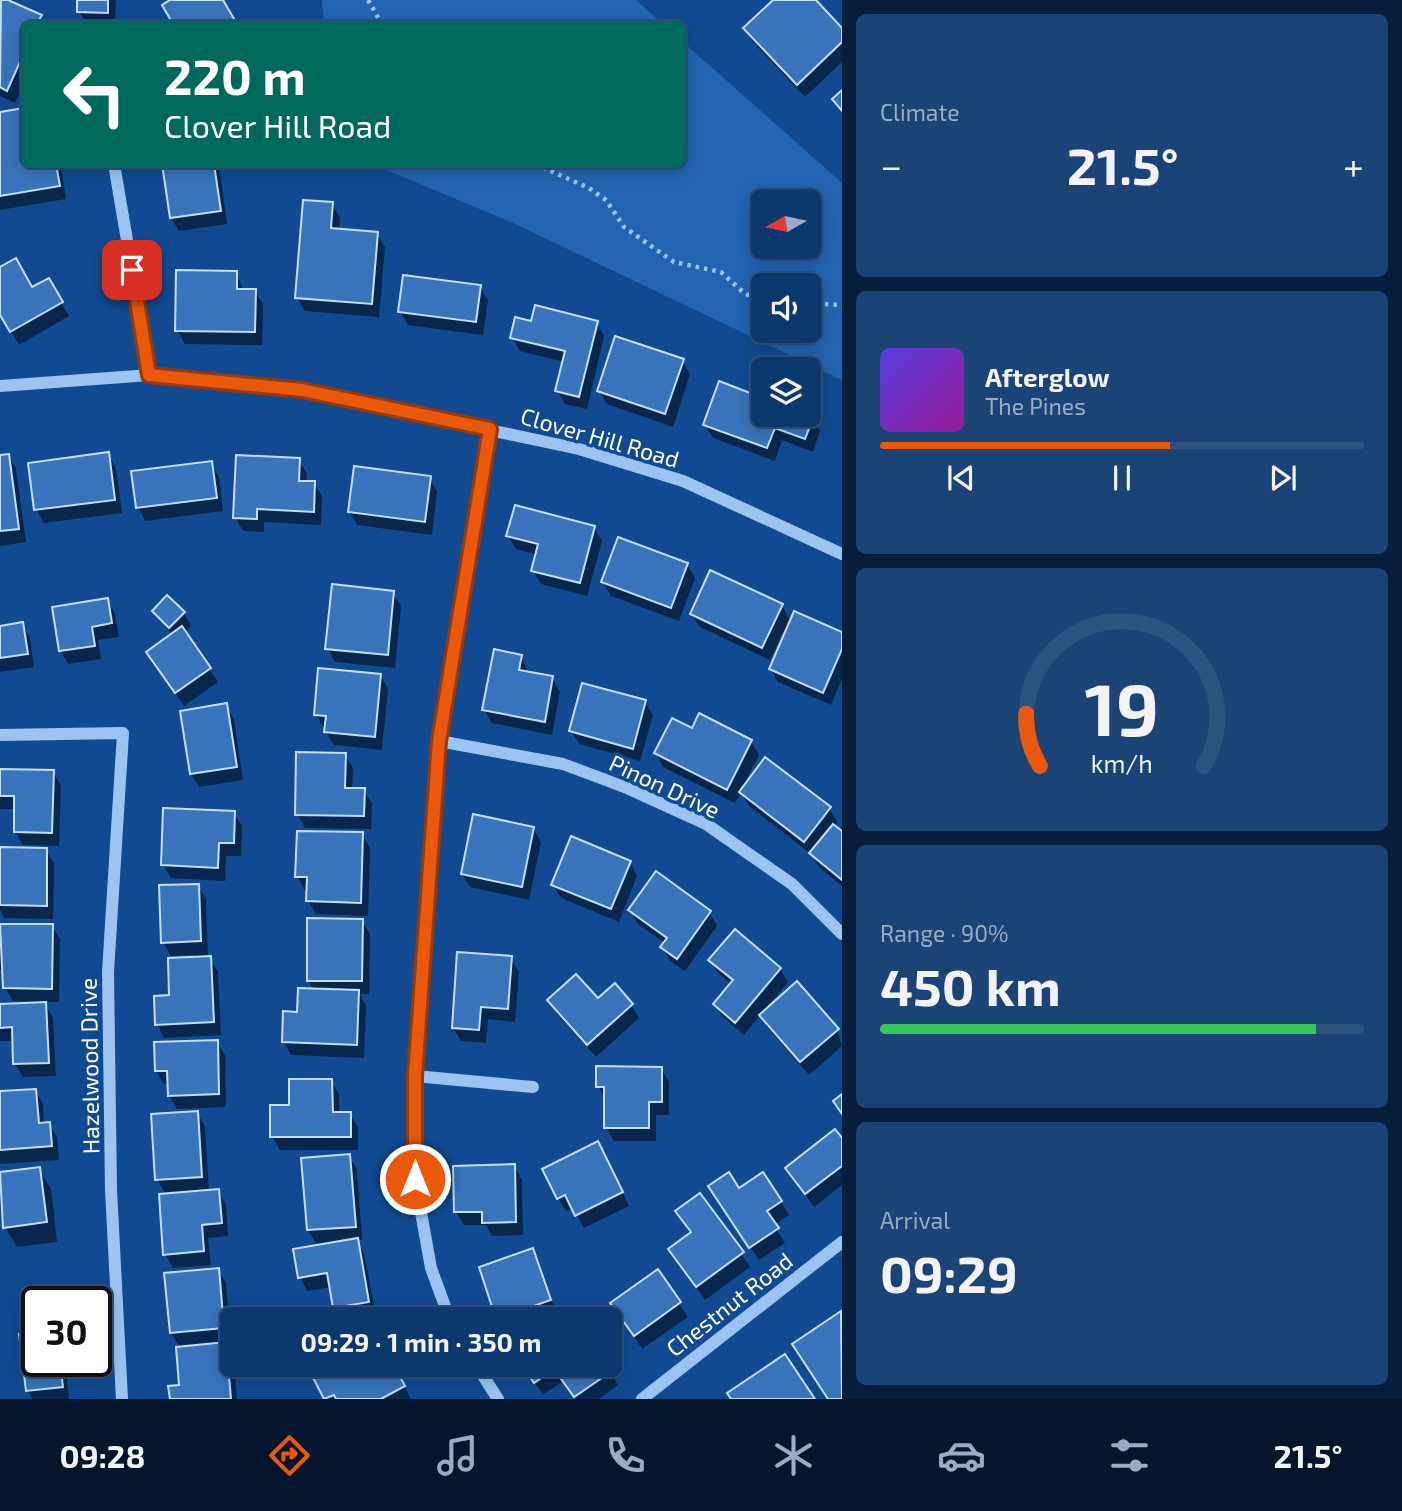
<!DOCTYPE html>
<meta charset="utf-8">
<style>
body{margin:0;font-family:"Exo 2",sans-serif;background:#1b4375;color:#f1f3f6;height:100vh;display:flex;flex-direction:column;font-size:26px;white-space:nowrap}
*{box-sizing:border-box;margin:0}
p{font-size:23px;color:#9aacc2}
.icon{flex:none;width:38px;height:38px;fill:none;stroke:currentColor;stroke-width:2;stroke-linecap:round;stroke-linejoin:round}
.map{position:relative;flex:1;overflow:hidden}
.sheet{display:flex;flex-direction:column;gap:14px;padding:14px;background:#071f3c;width:560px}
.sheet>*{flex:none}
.hud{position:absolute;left:21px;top:21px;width:665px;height:147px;border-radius:10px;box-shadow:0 4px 18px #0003,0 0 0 2px #2d5280;background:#00695c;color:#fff;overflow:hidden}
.needle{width:46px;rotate:261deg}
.fabs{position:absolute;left:751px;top:189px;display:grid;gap:14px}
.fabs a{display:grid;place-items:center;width:70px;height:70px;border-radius:10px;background:#0d386d;box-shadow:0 4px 18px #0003,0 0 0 2px #2d5280;font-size:35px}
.speed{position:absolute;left:21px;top:1286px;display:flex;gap:14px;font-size:35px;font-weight:700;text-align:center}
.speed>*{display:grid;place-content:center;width:91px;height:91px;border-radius:50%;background:#0d386d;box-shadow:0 4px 18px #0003,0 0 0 2px #2d5280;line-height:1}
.speed .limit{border:4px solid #111;border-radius:10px;background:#fff;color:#111}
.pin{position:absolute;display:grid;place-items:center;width:60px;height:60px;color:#fff;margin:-30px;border-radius:14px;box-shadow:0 4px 10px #0006}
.me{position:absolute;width:77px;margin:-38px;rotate:0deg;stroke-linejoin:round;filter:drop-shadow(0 0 5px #0008)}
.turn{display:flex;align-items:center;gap:24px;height:147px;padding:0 28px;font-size:32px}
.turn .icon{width:91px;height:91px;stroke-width:2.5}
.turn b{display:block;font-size:49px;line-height:60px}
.big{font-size:52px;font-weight:700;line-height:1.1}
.sheet .tile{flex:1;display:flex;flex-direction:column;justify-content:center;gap:10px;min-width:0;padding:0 24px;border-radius:10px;background:#1b4375}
.sheet .dial{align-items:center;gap:0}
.dial svg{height:182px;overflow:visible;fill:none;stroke:#2d5280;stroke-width:7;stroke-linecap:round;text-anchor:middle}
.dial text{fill:#f1f3f6;stroke:none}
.song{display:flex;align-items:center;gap:21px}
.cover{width:84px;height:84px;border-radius:10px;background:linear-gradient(135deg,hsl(250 70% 55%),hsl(300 70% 35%))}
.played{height:7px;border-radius:4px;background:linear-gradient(90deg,#ea580c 60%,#2d5280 60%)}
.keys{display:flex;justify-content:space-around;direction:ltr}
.heat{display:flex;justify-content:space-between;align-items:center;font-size:38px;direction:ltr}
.charge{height:10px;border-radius:5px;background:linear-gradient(90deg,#34c759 90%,#2d5280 0)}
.trip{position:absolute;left:220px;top:1307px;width:402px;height:70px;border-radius:10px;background:#0d386d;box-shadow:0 4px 18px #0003,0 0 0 2px #2d5280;font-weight:700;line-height:70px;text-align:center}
.menu{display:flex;height:112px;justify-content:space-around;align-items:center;background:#05162c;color:#9aacc2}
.menu .icon{width:49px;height:49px}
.menu .current{color:#ea580c}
.menu b{font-size:32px;color:#f1f3f6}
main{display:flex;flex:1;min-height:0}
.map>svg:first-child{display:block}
</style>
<main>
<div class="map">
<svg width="842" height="1399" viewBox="0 0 842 1399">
<rect width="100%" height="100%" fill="#114a91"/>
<g fill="#2264b1" fill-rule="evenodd">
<polygon points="322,0 636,0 663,24 324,24"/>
<path d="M 683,42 L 842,183 L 842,380 L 513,223 L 375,165 L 682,164 ZM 763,201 L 808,201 L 808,247 L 763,247 ZM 763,285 L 808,285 L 808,331 L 763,331 Z"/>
</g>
<g fill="#0007">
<polygon points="2,0 40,16 45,24 24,24 24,83 15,103 0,96"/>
<polygon points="79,0 116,0 115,24 86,24 79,11"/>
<polygon points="173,0 221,0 235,24 175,24 164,5"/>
<polygon points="775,0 813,0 842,30 842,62 805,97 753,42 746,28"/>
<polygon points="24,110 24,164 57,164 62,173 66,199 0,210 0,114"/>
<polygon points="164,164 219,164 227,224 179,231 171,218"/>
<polygon points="332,204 340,218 339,231 377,234 385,247 379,317 305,311 297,298"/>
<polygon points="0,269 32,290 48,280 69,316 19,345 0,312"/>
<polygon points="236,273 244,291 255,291 263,304 262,345 185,344 177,330"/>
<polygon points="480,287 488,300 483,335 408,325 400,311"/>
<polygon points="596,322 604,336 587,409 565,404 557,390 564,362 520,351 512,337 532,323"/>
<polygon points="682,361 690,374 673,427 607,404 599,391"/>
<polygon points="763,399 763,415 804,415 813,418 820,431 813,452 782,440 775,461 713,438 705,425"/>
<polygon points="108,454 116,468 122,513 44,523 36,509"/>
<polygon points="8,455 16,469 26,542 0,546 0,457"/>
<polygon points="299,460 307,474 306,482 314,483 322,496 321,525 264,522 264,532 243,531 235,517"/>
<polygon points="211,463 219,477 223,511 145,521 138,507"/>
<polygon points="429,478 437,491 432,535 357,525 350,512"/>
<polygon points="594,527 602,541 587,596 541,584 533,570 537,555 516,549 508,536"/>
<polygon points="687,564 695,578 679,621 611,596 603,582"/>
<polygon points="393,593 401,606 395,668 335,662 327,648"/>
<polygon points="108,600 115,614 119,637 98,640 101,659 68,664 61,651"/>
<polygon points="782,605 791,622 842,634 842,679 831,705 778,682 771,668 786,634 783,632 770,660 700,627 692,614"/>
<polygon points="154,612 184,613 191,626 185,633 218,682 184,706 156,666 172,635"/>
<polygon points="22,624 30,638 34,667 0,672 0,628"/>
<polygon points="521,656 528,673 552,678 560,692 552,735 492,723 484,709"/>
<polygon points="380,675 388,689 382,750 334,745 316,715"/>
<polygon points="645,702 653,715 640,761 579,744 571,731"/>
<polygon points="226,705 234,719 243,780 199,787 191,773"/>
<polygon points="693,730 751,741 759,755 745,782 829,808 837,822 834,826 842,833 842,886 819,867 811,854 748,805 741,792 735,803 663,767 656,753"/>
<polygon points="345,755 353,768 352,790 364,790 372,804 371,829 305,828 297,814"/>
<polygon points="0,770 53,772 61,786 59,846 23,845 15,832 16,809 0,809"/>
<polygon points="234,813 242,826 241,856 226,856 225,881 171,878 163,865"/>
<polygon points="533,828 541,842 529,900 470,887 462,874"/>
<polygon points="362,834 370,848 368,916 316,914 308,901 308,890 305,890 297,876"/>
<polygon points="0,849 46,850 54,863 53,919 4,918 0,910"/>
<polygon points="630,862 637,876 619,922 561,898 553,885"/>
<polygon points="198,885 206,899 208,958 218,971 221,1035 164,1038 157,1024 194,958 194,955 171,956 163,942"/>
<polygon points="630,910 710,913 717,926 685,971 670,961 662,947 665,943 638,924"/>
<polygon points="362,921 370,934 369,994 360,994 366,1006 364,1058 291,1055 284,1042 314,990 308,980"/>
<polygon points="0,925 52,926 60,939 59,1002 44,1002 53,1018 56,1076 23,1077 15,1064 14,1041 0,1041 0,1006 35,1004 35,1002 13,1001 5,988 5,970 0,970"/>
<polygon points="511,958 519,972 515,1022 488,1019 486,1043 461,1041 453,1028"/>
<polygon points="711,960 780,969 788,982 766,1009 837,1030 842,1046 809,1075 769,1029 761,1014 744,1035 723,1017 715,1004 731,984 718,973"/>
<polygon points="550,1001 631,1005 639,1018 596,1057 557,1014"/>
<polygon points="217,1042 225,1055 226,1107 177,1109 169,1095 169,1084 164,1084 156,1071"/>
<polygon points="661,1068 669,1082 669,1115 656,1115 656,1141 614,1141 606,1127 606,1101 598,1086"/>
<polygon points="331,1081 339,1094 339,1114 350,1114 358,1127 358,1150 280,1150 272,1136 290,1106"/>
<polygon points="35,1090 43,1104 44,1124 49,1124 57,1137 59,1160 0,1164 0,1093"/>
<polygon points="197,1113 205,1126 209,1192 218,1191 226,1205 228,1236 208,1238 211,1265 173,1268 165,1254 166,1195 157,1179"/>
<polygon points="842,1141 842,1185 814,1207 787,1169"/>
<polygon points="349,1156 357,1170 362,1240 357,1240 364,1253 376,1316 342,1320 335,1308 331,1287 307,1291 300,1277 328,1245 328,1242 316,1243 308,1230"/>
<polygon points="605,1157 629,1206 584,1228 573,1208 566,1211 558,1198"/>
<polygon points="514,1166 522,1180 523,1235 492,1236 486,1225 464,1225 456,1212"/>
<polygon points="39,1169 51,1189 57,1242 17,1247 5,1227 0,1173"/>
<polygon points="738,1190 781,1202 789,1215 774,1225 785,1243 759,1260 718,1200"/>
<polygon points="700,1195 750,1267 705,1300 670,1249 692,1233 678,1211"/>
<polygon points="532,1250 557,1314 541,1320 499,1320 481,1268"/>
<polygon points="218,1270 226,1283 231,1342 224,1342 233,1357 237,1399 171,1399 181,1387 180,1348 171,1333"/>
<polygon points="657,1272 688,1317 642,1349 612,1304"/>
<polygon points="841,1314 842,1399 829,1399"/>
<polygon points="37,1362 65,1362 69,1399 32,1399 28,1391"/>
<polygon points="323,1365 393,1365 411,1399 326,1399 311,1371"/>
<polygon points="523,1365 606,1365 618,1385 599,1399 576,1399 563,1381 543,1395"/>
</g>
<g fill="#3974ba" stroke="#c4dffd" stroke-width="2">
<polygon points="1,0 8,0 42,15 37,24 24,24 24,53 7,91 0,87"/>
<polygon points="77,0 108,0 108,13 77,12"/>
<polygon points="170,0 223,0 237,24 173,24 162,5"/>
<polygon points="773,0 816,0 842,28 842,42 797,85 743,28"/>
<polygon points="842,90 842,111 832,99"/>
<polygon points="24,108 24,164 56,164 60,186 0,196 0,112"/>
<polygon points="162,164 214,164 221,211 170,218"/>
<polygon points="303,200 333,202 331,228 378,232 372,304 295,298"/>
<polygon points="16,258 32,287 49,278 63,302 10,332 0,315 0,267"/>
<polygon points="176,270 237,271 237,289 256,289 255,332 175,331"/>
<polygon points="403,275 481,285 476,322 398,312"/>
<polygon points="535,305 598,321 579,397 555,391 565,351 510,338 515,317 531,321"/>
<polygon points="615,336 684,359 665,414 597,391"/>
<polygon points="719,381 763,398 763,415 814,416 805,439 775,428 767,448 703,425"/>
<polygon points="109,452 115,500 34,510 28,463"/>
<polygon points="9,454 19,529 0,531 0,455"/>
<polygon points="236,455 300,458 299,481 315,481 314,512 257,509 257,519 233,518"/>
<polygon points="212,461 217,498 136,508 131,471"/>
<polygon points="354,466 431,476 425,522 348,512"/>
<polygon points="515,505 595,526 580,583 531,571 538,544 506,536"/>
<polygon points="618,537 688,563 671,608 601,582"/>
<polygon points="710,570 783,604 762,648 690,614"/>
<polygon points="332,584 394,591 388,655 325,649"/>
<polygon points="167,595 185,612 169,628 152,611"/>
<polygon points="108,598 112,623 92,627 95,646 59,651 52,607"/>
<polygon points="794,611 842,632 842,649 823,693 769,669"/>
<polygon points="23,622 28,654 0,658 0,626"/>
<polygon points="182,626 211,668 175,693 146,652"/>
<polygon points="494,649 522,655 519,670 553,676 545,722 482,710"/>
<polygon points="318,668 381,674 375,737 324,732 326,716 314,715"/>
<polygon points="582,683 646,700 633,749 569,731"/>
<polygon points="227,703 237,767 190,774 180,711"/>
<polygon points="699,713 752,740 727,790 654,753 672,718 692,728"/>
<polygon points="296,752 346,753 345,788 365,788 364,816 295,815"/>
<polygon points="765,757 831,807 804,842 739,792"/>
<polygon points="0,769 54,770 52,833 14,832 14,796 0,796"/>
<polygon points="163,808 235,811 234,843 219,843 218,868 161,865"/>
<polygon points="473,814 534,827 522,887 461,874"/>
<polygon points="833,824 842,831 842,880 809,853"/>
<polygon points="297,831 363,832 361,903 306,901 307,877 295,877"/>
<polygon points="571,836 631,861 611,909 551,885"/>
<polygon points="0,847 47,848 47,906 0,905"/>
<polygon points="656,871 711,911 677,959 660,947 667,938 628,910"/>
<polygon points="199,884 201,941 161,943 159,885"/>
<polygon points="307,918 363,919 362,981 307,981"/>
<polygon points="0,924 53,924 52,989 3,988"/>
<polygon points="735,929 781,968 735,1023 713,1004 733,980 708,960"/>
<polygon points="457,952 512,956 508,1009 481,1007 479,1030 452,1028"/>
<polygon points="211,956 214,1022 155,1025 154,996 169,995 168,958"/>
<polygon points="576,974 598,998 615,983 633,1004 587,1045 547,1000"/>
<polygon points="797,981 839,1029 800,1062 759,1015"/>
<polygon points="298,988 359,990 357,1045 282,1042 283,1011 297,1012"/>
<polygon points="46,1002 49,1063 13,1064 12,1027 0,1028 0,1004"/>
<polygon points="218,1040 219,1094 168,1096 167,1071 155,1071 154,1042"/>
<polygon points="596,1066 662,1067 662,1102 649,1102 649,1128 604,1128 604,1087 596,1087"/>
<polygon points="289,1079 332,1079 333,1112 351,1112 351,1137 270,1137 270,1105 289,1105"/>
<polygon points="36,1089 39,1123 50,1122 52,1146 0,1150 0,1091"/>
<polygon points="842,1094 842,1114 833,1101"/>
<polygon points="198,1111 202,1177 155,1180 151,1114"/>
<polygon points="835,1129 842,1138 842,1166 805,1194 785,1168"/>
<polygon points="598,1141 623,1192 575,1216 565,1195 557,1199 542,1169"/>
<polygon points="350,1154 356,1227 307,1230 301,1158"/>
<polygon points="515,1164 516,1222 482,1223 482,1212 454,1212 453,1166"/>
<polygon points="40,1167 47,1222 3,1228 0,1172"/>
<polygon points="729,1172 739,1188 763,1172 782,1201 767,1211 779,1228 749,1248 708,1186"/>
<polygon points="219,1189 222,1223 202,1225 204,1251 163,1255 159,1194"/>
<polygon points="700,1193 744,1252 696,1287 668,1249 691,1232 675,1211"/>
<polygon points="358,1238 369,1302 333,1308 327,1273 298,1278 293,1249"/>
<polygon points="533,1248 551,1300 496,1319 479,1267"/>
<polygon points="219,1268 224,1328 170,1333 164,1273"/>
<polygon points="658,1269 681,1302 634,1336 610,1303"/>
<polygon points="841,1311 842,1399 828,1399 792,1344"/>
<polygon points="37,1332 37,1362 60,1362 63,1387 26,1391 19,1334"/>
<polygon points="226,1342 231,1399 170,1399 168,1386 179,1385 176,1347"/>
<polygon points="785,1354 815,1399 731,1399 727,1393"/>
<polygon points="319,1365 394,1365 405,1386 381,1399 336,1399 334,1395 324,1399 309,1370"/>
<polygon points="522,1365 608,1365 612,1371 574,1397 554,1369 534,1383"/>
</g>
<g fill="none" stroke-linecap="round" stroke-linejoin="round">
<g stroke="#9cc4f3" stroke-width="4.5" stroke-dasharray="3.5 5" stroke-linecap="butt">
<polyline points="368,0 382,24"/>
<polyline points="535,164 589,188 606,200 624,227 674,262 721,272 744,293 763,302"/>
<polyline points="808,303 842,305"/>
</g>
<g stroke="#9cc4f3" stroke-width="12">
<polyline points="114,164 150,375"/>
<polyline points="0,386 150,375 302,390 579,449 683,481 842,554"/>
<polyline points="0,735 123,733 108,972 111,1190 122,1399"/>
<polyline points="439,741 563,764 627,788 706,824 792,884 842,934"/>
<polyline points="415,1076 533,1087"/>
<polyline points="450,1320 431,1268 415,1179 415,1076 439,741 490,429"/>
<polyline points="476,1365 498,1399"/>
<polyline points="642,1399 842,1242"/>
</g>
</g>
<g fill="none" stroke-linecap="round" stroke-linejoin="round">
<defs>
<polyline id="route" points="132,270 149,375 302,390 490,429 439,741 415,1076 415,1179"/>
</defs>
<use href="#route" stroke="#983908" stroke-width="18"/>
<use href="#route" stroke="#ea580c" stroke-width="12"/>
</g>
<g text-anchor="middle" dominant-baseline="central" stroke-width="7" stroke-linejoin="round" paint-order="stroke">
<g font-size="23" fill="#fff" stroke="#114a91">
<text transform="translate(600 437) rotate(16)">Clover Hill Road</text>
<text transform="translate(665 786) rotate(25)">Pinon Drive</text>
<text transform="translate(89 1066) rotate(-91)">Hazelwood Drive</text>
<text transform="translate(729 1304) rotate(-38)">Chestnut Road</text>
</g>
</g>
</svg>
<div class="fabs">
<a><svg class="needle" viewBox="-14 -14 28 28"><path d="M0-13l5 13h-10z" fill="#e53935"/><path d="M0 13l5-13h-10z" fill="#9aacc2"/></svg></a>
<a><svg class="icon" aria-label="sound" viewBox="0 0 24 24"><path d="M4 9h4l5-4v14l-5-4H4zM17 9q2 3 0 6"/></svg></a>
<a><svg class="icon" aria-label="layers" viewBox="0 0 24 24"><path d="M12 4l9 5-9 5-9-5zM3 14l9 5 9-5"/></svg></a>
</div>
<div class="speed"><div class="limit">30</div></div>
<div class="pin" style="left:132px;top:270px;background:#d93025"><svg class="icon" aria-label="arrive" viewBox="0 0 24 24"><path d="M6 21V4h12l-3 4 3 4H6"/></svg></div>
<svg class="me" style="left:415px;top:1179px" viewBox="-20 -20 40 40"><circle r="17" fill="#ea580c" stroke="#fff" stroke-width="3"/><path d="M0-11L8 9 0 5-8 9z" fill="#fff"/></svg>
<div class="trip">09:29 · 1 min · 350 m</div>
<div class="hud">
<div class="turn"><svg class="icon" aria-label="left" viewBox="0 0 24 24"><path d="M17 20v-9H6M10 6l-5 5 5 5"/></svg><div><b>220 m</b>Clover Hill Road</div></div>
</div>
</div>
<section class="sheet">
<div class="tile"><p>Climate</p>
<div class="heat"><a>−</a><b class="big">21.5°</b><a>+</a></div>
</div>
<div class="tile">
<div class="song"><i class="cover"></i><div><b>Afterglow</b><p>The Pines</p></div></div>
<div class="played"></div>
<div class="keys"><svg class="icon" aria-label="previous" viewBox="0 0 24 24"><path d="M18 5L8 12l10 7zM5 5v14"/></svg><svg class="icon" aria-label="pause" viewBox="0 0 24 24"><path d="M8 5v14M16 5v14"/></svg><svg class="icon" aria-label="next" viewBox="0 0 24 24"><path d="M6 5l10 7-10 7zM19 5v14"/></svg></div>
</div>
<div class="tile dial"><svg viewBox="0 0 100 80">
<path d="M14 69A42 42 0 1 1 86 69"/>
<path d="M14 69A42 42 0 0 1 8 46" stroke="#ea580c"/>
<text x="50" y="56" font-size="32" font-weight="700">19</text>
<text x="50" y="72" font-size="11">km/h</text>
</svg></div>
<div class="tile"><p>Range · 90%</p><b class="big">450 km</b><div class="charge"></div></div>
<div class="tile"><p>Arrival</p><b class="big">09:29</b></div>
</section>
</main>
<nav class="menu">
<b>09:28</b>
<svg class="icon current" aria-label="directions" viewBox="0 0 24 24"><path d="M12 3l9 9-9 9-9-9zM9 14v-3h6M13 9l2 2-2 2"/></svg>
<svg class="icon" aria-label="music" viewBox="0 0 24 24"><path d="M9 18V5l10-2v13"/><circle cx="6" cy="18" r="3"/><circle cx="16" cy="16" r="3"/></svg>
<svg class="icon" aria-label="phone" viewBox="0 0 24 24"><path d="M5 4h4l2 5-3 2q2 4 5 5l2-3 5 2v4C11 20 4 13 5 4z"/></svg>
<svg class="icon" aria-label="climate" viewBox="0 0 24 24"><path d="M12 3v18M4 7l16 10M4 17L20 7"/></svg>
<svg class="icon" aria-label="car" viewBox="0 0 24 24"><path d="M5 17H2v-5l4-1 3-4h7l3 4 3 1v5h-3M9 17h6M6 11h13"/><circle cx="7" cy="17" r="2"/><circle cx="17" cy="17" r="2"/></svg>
<svg class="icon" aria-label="filters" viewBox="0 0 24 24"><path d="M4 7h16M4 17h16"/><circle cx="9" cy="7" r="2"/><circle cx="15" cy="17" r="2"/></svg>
<b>21.5°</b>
</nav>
